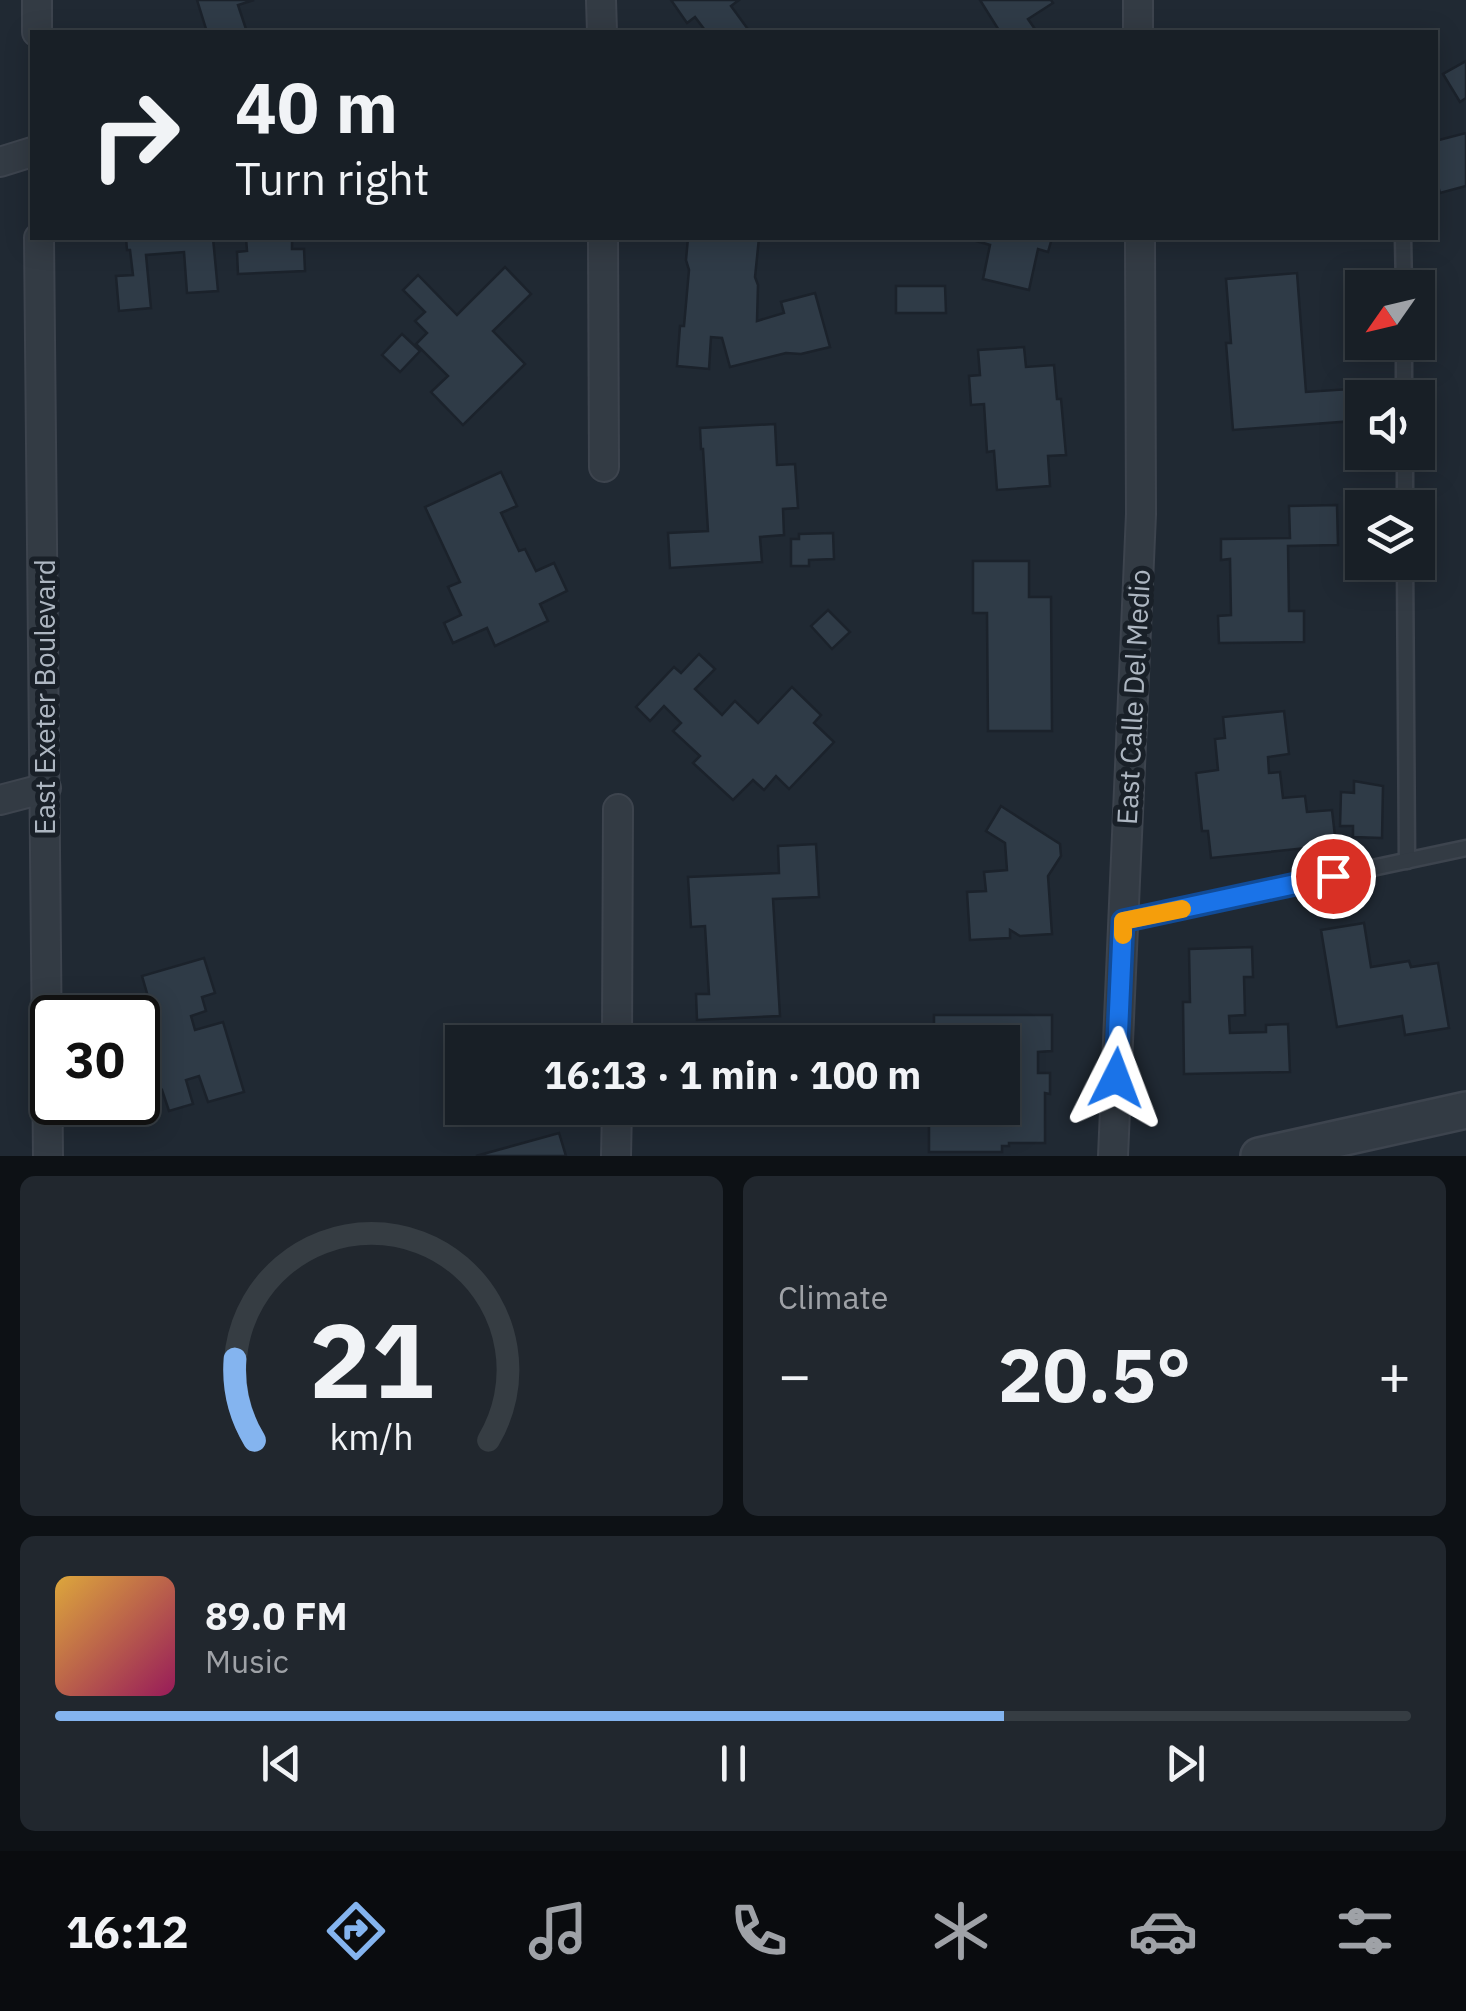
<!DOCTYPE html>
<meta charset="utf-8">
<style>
body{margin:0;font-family:"IBM Plex Sans",sans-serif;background:#21272e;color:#f1f3f6;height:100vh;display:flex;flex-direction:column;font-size:38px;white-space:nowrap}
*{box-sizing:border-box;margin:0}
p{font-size:32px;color:#9fa2a7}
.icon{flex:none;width:55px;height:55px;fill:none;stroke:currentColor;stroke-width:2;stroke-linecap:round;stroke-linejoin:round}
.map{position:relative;height:1156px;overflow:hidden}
.panel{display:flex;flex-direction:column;gap:20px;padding:20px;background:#0d1115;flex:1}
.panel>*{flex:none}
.banner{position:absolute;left:30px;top:30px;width:1408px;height:210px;border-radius:0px;box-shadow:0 5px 25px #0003,0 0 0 2px #363d43;background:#181f26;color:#f1f3f6;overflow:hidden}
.needle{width:65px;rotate:236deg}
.fabs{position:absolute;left:1345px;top:270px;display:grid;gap:20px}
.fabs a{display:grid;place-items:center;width:90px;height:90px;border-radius:0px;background:#181f26;box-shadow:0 5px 25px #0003,0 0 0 2px #363d43;font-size:50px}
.speed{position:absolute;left:30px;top:995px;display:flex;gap:20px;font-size:50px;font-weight:700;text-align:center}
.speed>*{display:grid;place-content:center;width:130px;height:130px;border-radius:50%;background:#181f26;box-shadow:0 5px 25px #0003,0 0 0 2px #363d43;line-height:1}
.speed .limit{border:5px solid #111;border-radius:15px;background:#fff;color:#111}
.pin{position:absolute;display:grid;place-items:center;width:85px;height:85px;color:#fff;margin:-42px;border:5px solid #fff;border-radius:50%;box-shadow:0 2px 10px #0007}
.me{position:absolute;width:110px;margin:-55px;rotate:3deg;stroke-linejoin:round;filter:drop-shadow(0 0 8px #0008)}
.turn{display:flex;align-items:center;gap:35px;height:210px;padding:0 40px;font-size:45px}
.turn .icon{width:130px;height:130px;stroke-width:2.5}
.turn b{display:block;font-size:70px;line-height:85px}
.big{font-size:75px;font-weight:800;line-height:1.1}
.panel .tile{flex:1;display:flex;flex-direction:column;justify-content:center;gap:15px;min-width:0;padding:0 35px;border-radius:15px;background:#21272e}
.panel .dial{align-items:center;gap:0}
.dial svg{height:260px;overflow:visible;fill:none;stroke:#363d43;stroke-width:7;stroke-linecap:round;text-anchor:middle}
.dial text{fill:#f1f3f6;stroke:none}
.song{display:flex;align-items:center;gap:30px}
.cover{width:120px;height:120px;border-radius:15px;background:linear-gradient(135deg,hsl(40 70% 55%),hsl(330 70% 35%))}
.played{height:10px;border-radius:5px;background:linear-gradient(90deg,#84b4ef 70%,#363d43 70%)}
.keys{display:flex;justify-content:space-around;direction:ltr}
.heat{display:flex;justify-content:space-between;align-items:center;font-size:55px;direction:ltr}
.panel .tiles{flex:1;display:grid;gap:20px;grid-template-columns:1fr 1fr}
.tile:last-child{grid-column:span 2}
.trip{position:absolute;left:445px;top:1025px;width:575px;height:100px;border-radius:0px;background:#181f26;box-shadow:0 5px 25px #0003,0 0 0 2px #363d43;font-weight:800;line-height:100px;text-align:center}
.dock{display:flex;height:160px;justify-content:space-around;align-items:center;background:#0a0c0f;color:#9fa2a7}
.dock .icon{width:70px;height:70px}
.dock .on{color:#84b4ef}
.dock b{font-size:45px;color:#f1f3f6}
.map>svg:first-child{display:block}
</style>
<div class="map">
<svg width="1466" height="1156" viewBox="0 0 1466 1156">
<rect width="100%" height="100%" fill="#202933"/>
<g fill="#2f3b47" stroke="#1b222b" stroke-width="2.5">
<polygon points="197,0 254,0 238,5 247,32 207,32"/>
<polygon points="671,0 739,0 731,6 750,32 699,32 704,29 695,17 687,23"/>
<polygon points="980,0 1051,0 1053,3 1028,19 1037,32 1000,32"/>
<polygon points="1466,61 1466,98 1460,102 1443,74"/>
<polygon points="1466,133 1466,186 1440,193 1437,182 1435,183 1435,141"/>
<polygon points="126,238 213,238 218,291 187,293 184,252 146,255 151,308 119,311 116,276 133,275 130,250 127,250"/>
<polygon points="246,238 292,238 292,249 304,249 305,271 238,274 237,252 247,251"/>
<polygon points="688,238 759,238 755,277 758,285 757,321 784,313 781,302 815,293 830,347 801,354 786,353 730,367 722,338 711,337 709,369 677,366 680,326 684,326 689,270 686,260"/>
<polygon points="966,238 1052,238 1048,252 1038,249 1029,290 983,279 990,245"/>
<polygon points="505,267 531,294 493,331 525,364 463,425 431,392 448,376 416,344 427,333 415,321 425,312 403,290 418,275 457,315"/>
<polygon points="1297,273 1306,392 1350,389 1353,421 1233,430 1226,343 1231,343 1226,279"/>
<polygon points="896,286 945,286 946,313 896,313"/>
<polygon points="402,334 420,351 400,372 382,355"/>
<polygon points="1024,347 1026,367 1054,365 1057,399 1061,399 1066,455 1048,456 1050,486 997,490 994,451 987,452 984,404 971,405 969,376 980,375 978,350"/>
<polygon points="775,424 777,465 795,464 798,508 783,509 784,535 760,537 762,562 670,568 668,533 708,531 703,449 701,449 700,428"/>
<polygon points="501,472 517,506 501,513 519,551 525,549 536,571 554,563 567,591 540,604 548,621 495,646 487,628 453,643 444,623 461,615 448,587 460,582 425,507"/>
<polygon points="1337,505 1338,545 1288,546 1289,611 1304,611 1304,642 1219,643 1218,616 1231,615 1230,559 1221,560 1221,539 1290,538 1289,506"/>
<polygon points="833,533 834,559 809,560 809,566 791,566 791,539 799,539 799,534"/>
<polygon points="973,561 1029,561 1029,597 1051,597 1052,731 988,731 987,613 973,613"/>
<polygon points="828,610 850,632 832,649 811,626"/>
<polygon points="699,654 715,669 695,689 722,715 735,701 758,723 792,687 821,715 814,723 834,742 789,789 776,776 764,790 753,780 733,800 693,763 700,756 673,731 681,723 664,706 650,721 636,707 674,667 681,673"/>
<polygon points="1284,711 1289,754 1268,757 1269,773 1280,772 1283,798 1305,796 1307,812 1332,810 1336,845 1211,858 1208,831 1202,831 1196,773 1218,770 1215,739 1225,738 1223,717"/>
<polygon points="1354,781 1383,786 1382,838 1353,837 1353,826 1340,826 1341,792 1354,793"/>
<polygon points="1001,806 1060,844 1061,856 1048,876 1052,934 1020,936 1010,930 1010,938 970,940 967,892 986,891 984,872 1007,870 1005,843 986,831"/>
<polygon points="816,844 819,897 773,899 780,1016 697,1020 696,994 709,994 705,926 691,927 688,877 779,873 778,846"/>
<polygon points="1364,923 1371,967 1409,961 1411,967 1438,963 1449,1028 1405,1035 1402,1016 1337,1027 1321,930"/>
<polygon points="1252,947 1253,977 1244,977 1245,1015 1229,1016 1230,1033 1266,1032 1266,1025 1288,1024 1290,1072 1184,1074 1183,1002 1190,1002 1189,949"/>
<polygon points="204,958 215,993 202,997 206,1011 191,1016 195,1030 223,1022 244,1092 208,1102 199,1076 186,1080 193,1104 169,1111 162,1090 157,1092 144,1049 154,1047 141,1002 149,1000 142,976"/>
<polygon points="934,1015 1052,1015 1052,1051 1038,1052 1038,1073 1050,1073 1050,1094 1045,1093 1045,1143 1009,1143 1009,1146 1002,1146 1002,1152 929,1152 929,1119 993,1119 993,1108 1002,1108 1002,1042 934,1042"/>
<polygon points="559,1133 566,1156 476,1156"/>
</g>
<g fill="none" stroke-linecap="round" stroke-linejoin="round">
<defs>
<g id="service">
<polyline points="1403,238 1404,288"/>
<polyline points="1404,342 1404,398"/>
<polyline points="1405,452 1405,508"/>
<polyline points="1405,562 1407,861"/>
<polyline points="1123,921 1466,848"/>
</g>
<g id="minor">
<polyline points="37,0 37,32"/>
<polyline points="601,0 602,32"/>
<polyline points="1138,0 1138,32"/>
<polyline points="0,162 32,152"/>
<polyline points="39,238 48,1156"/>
<polyline points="603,238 604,467"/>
<polyline points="0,800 46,788"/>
<polyline points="617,1042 618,809"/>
<polyline points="616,1156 617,1108"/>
<polyline points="1113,1156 1141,514 1140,238"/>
</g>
<polyline id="tertiary" points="1259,1156 1466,1110"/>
</defs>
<use href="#service" stroke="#3d444e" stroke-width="19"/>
<use href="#minor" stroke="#3d444e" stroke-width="32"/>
<use href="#tertiary" stroke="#3d444e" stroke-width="40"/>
<use href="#service" stroke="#333b44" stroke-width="14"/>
<use href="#minor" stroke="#333b44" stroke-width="28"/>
<use href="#tertiary" stroke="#333b44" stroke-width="35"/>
</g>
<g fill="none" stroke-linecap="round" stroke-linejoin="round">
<defs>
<polyline id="route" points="1116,1078 1123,921 1333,876"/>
</defs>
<use href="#route" stroke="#114b97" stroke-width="25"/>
<use href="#route" stroke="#1a73e8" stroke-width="18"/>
<polyline stroke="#f59e0b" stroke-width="18" points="1123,935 1123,921 1182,909"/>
</g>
<g text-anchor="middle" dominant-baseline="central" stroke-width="10" stroke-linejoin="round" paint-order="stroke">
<g font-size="28" fill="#adb6c1" stroke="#192028">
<text transform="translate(44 697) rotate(-90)">East Exeter Boulevard</text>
<text transform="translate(1133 697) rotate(-87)">East Calle Del Medio</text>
</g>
</g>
</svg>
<div class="fabs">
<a><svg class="needle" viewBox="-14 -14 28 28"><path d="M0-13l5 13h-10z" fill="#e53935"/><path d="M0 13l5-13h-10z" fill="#9fa2a7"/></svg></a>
<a><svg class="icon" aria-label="sound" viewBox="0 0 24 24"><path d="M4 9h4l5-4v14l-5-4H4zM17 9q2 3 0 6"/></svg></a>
<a><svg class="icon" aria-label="layers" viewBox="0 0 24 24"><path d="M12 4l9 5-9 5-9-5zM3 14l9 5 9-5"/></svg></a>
</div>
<div class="speed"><div class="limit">30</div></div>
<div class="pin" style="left:1333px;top:876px;background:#d93025"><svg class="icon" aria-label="arrive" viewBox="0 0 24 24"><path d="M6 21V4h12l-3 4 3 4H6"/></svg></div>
<svg class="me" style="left:1116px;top:1078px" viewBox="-20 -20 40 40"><path d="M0-17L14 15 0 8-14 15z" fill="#1a73e8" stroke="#fff" stroke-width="4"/></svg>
<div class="trip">16:13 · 1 min · 100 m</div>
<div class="banner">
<div class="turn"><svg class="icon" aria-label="right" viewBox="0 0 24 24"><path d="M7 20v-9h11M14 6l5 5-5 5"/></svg><div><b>40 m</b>Turn right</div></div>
</div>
</div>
<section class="panel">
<div class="tiles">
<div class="tile dial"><svg viewBox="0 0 100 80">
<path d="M14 69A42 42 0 1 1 86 69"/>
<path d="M14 69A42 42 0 0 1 8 44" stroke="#84b4ef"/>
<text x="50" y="56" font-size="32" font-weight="700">21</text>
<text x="50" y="72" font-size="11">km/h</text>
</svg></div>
<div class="tile"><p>Climate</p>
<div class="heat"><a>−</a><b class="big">20.5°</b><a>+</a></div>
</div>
<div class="tile">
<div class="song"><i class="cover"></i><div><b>89.0 FM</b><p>Music</p></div></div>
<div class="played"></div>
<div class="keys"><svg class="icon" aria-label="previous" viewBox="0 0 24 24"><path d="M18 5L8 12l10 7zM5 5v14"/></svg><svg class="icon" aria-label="pause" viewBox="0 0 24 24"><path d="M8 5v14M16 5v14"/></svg><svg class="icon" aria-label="next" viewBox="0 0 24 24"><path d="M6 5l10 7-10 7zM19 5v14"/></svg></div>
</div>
</div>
</section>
<nav class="dock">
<b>16:12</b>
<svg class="icon on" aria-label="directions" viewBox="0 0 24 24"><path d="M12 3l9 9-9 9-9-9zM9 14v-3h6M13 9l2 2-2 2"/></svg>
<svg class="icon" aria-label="music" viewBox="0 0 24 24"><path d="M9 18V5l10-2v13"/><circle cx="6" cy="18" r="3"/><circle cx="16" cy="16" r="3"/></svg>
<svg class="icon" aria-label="phone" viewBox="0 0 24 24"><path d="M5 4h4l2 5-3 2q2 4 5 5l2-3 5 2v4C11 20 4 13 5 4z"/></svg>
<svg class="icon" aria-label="climate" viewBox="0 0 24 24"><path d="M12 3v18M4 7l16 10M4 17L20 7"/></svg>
<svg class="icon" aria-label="car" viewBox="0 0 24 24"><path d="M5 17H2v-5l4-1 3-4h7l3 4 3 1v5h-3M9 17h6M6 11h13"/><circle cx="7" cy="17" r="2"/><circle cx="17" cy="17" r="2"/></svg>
<svg class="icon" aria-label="filters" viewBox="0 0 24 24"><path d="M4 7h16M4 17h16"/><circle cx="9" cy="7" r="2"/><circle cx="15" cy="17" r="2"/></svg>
</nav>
